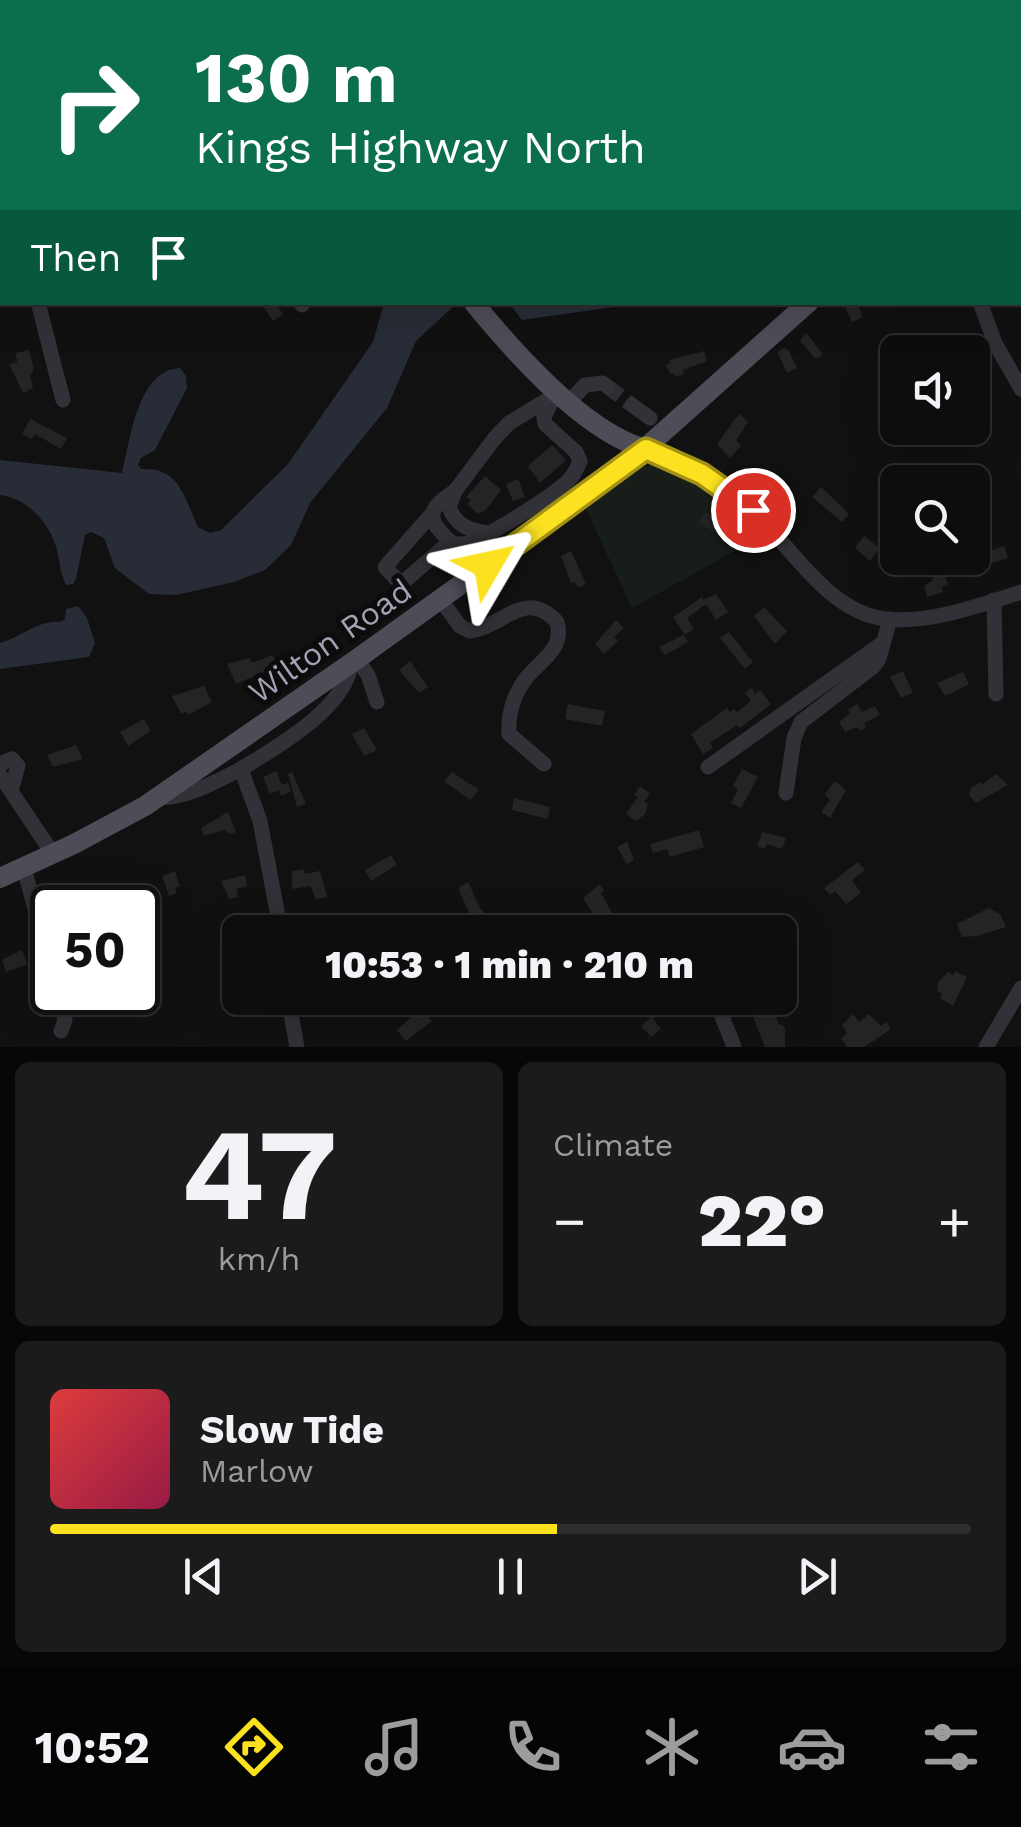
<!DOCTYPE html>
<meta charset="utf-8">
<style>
body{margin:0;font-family:"Work Sans",sans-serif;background:#1b1b1c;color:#f1f3f6;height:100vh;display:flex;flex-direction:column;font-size:38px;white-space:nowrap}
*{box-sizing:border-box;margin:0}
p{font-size:32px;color:#9a9c9e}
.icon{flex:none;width:55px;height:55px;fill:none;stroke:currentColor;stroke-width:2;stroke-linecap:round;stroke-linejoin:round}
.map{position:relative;height:1047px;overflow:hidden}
.side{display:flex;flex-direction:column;gap:15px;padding:15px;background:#070708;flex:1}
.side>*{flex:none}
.top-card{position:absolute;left:0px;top:0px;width:1022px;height:305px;box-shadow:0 10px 40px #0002,0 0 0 2px #2d2d2e;background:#0b6e4f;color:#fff;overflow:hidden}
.tools{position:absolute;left:880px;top:335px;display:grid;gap:20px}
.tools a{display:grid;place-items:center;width:110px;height:110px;border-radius:15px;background:#0d0d0e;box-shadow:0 10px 40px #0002,0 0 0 2px #2d2d2e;font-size:50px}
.speed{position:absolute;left:30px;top:885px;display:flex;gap:20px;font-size:50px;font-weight:700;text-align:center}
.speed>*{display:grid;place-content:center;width:130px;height:130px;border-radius:50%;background:#0d0d0e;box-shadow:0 10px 40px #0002,0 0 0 2px #2d2d2e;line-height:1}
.speed .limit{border:5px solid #111;border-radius:15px;background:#fff;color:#111}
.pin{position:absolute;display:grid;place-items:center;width:85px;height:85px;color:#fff;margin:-42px;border:5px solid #fff;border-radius:50%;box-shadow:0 2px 10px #0007}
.me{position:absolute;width:110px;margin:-55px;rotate:54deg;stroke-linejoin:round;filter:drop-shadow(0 0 8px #0008)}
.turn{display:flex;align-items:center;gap:35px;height:210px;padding:0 30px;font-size:45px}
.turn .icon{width:130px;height:130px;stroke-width:2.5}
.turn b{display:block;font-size:70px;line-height:85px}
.then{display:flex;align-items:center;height:95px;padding:0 30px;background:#0003;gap:20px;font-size:38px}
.big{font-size:75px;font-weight:800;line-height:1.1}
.side .tile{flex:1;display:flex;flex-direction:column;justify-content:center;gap:15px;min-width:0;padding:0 35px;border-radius:15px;background:#1b1b1c}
.side .dial{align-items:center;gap:0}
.dial b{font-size:130px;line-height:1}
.song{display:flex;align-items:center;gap:30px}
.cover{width:120px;height:120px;border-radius:15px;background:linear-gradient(135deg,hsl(0 70% 55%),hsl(340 70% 35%))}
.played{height:10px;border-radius:5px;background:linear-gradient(90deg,#fbe120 55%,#2d2d2e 55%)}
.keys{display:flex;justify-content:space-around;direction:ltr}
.heat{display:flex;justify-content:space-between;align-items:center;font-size:55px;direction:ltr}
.side .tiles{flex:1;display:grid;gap:15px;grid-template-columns:1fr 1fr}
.tile:last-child{grid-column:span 2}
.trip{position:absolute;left:222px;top:915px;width:575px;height:100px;border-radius:15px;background:#0d0d0e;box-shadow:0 10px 40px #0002,0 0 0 2px #2d2d2e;font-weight:800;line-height:100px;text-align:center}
.dock{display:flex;height:160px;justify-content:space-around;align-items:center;background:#050506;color:#9a9c9e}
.dock .icon{width:70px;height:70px}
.dock .on{color:#fbe120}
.dock b{font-size:45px;color:#f1f3f6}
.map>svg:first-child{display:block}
</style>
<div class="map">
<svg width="1021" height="1047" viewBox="0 0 1021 1047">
<rect width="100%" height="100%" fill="#111112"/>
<path fill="#171d19" d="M 654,463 C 699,469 735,504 767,533 L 632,608 L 585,507 L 641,468 Z"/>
<g fill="#272c36">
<path d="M 384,303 L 457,303 L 416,341 L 387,408 L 310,503 L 291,545 L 265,570 L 234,582 L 176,595 L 149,594 L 115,568 L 104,538 L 91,532 L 85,535 L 76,579 L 73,584 L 66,585 C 61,575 60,565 58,554 C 52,526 29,498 0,495 L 0,460 L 122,473 C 130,442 137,370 180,368 L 186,376 L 187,388 L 155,450 L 141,458 L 138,465 L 141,469 C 180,467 184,497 198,527 L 210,533 L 221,530 L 288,464 L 373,342 Z"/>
<polygon points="509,303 641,303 522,320"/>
<path d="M 78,606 L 87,618 L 95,643 L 89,657 L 0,669 L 0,643 C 22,637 37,620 61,622 L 65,619 L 66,609 Z"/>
</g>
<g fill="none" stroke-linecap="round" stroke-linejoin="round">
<g stroke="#272c36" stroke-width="2.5">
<polyline points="631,2 635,0"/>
<polyline points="0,128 2,128"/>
</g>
</g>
<g fill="#242326">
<polygon points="260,302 275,302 283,314 273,321"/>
<polygon points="843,302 857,302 863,317 852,322"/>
<polygon points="960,332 972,352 945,352 958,345 953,336"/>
<polygon points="806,333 823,354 816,359 800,341"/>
<polygon points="784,348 788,349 797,368 787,373 777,352"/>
<polygon points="29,350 34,369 30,376 33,388 23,393 9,364 17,362 16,353"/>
<polygon points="704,351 707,361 683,370 684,374 675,377 674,373 670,374 666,365 671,363 669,360"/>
<polygon points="739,414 748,422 736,440 741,446 730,458 717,444"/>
<polygon points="30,419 67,438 61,449 35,434 32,439 22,434"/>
<polygon points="552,445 566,460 540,483 528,466"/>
<polygon points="485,476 501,490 486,510 478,514 467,504 471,500 466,497"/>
<polygon points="518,479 525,497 513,501 506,484"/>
<polygon points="821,487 849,514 842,522 812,497"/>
<polygon points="706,512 742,532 734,544 699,523"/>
<polygon points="864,536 880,548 870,561 855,548"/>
<polygon points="1004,546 1008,558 982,566 978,555"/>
<polygon points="571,551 586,584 578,588 575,582 571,583 561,556"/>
<polygon points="944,573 948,585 942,587 943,592 927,597 924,586 933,580 932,577"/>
<polygon points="716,594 728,612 716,620 706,604 687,618 694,629 685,635 673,617 702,597 703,600"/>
<polygon points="764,607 787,631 775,644 754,616"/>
<polygon points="616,620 624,628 614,637 618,641 604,654 595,644"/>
<polygon points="729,632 753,662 745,669 720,638"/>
<polygon points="683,635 688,642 665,655 659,647"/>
<polygon points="273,655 277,666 236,684 227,664 250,658 252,663"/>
<polygon points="410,661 428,687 419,693 401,673 400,669"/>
<polygon points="903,671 913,693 901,698 890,677"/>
<polygon points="963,672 969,684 945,696 937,683"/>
<polygon points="204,686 212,702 188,715 186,711 181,714 172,696"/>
<polygon points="752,688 755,694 760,690 771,704 740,728 737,725 710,743 713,748 703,754 691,734 727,708 730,712 734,709 737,712 751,701 745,693"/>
<polygon points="568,704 605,711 602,726 565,719"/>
<polygon points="857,704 862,712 875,706 880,715 864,723 866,727 860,731 858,727 845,732 839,722 850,713 848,710"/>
<polygon points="144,719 151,731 128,746 120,732"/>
<polygon points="364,728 377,750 364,756 352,734"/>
<polygon points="76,745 83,759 53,767 47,755"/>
<polygon points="742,769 758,777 741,808 731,803 738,789 733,786"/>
<polygon points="276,771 282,785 288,783 291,791 281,796 279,790 270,794 263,777"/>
<polygon points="292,772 306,804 297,807 288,774"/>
<polygon points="452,772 479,790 470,800 444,781"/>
<polygon points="996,774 1008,785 976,803 969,795 971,788 980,782 982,785"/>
<polygon points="835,781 846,790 830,818 821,812 830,800 825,794"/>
<polygon points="640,786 650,793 644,802 648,804 645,814 636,821 626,814 638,797 634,795"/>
<polygon points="514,798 550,807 548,819 512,810"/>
<polygon points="228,812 236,832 230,834 224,830 204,836 201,828"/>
<polygon points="699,830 704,847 670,857 667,849 653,853 650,844"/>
<polygon points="762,832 786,838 782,849 767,844 765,849 757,846"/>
<polygon points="627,842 634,860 627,864 617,847"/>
<polygon points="391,855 397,865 371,881 365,870"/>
<polygon points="858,862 865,870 852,880 861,893 846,904 835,891 830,895 824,888"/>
<polygon points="304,869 305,874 320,871 327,897 316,899 310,886 292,889 292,871"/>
<polygon points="175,871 180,886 175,888 177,893 169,896 162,876"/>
<polygon points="245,875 247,886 236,889 238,897 229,899 221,881"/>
<polygon points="468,882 480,908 490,919 481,924 485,930 480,932 475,932 469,921 472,919 458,888"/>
<polygon points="600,884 604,891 601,893 619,926 613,930 610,927 602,932 587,932 600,924 583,898"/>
<polygon points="137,889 140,897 133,899 135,904 130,908 98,908 120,898 119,895"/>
<polygon points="989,908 1000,914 1006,927 977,936 962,937 957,924"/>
<polygon points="22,950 27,964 6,972 2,960"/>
<polygon points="955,971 967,977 953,1006 940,998 942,994 937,991 938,982 948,972 953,975"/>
<polygon points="411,998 429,998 435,1005 426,1013 432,1021 406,1041 397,1030 420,1009"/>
<polygon points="637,998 662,998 654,1004 661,1012 653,1019 661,1029 651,1037 641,1026 650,1018"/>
<polygon points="774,1010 778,1023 785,1027 785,1047 765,1047 753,1017"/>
<polygon points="853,1014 859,1022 869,1014 881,1026 886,1022 891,1029 864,1047 847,1047 841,1038 847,1033 842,1025"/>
</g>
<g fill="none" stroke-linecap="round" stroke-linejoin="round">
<polyline stroke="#2e2e32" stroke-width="15" stroke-dasharray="15 8" stroke-linecap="butt" points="608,387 632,405"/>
<g stroke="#323137" stroke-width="15">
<polyline points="506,2 507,0"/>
<polyline points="892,2 903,2"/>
<polyline points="0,162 2,171"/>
<polyline points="38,302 63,400"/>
<polyline points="300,302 302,305"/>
<polyline points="980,302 995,343 1021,389"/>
<polyline points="569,402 585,385 603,383 608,387"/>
<polyline points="632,405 650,418"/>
<path d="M 646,449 C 685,462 722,482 752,510 C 791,546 827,612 886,619 C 929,624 981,605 1021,592"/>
<path d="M 455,491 C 437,503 423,513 441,532 C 447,538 450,544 460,544 C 478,545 553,495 568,481 C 574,475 577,469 580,461 L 576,452 L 545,424 L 544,417 L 557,391"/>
<polyline points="431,515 385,567 401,584 450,542"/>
<path d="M 489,533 C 470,531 456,526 449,507 L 455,491 L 494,439 L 509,423 L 552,397"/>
<path d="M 440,599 L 460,626 L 470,631 C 503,627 525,587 557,622 C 565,651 538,661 524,681 C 512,698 508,715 509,734 L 544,764"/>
<polyline points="994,600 996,694"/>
<polyline points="357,659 368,675 377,702"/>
<polyline points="0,764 12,759 18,766 11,791"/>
<polyline points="708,767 881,644"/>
<path d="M 241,769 C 275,748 347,708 351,663"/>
<polyline points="0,775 53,854"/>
<polyline points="786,793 794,738 801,722 874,666 879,659 890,619"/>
<path d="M 157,798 C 188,798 213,783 241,769 L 260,821 L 281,932"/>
<polyline points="24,868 52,971"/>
<polyline points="652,932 671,932"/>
<polyline points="59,992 65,1020 61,1031"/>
<polyline points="288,998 297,1047"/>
<polyline points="715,998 734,1047"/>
<polyline points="986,1047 1021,988"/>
</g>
<g stroke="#4d4d57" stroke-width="20">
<polyline points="0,149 2,149"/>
<polyline points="1020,213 1021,212"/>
<path d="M 473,302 C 513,351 585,433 646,449"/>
<polyline points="0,878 74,844 145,806 357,659 624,467 809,302"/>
</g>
</g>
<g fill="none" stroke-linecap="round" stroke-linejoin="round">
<defs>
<polyline id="route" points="488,565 646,449 702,474 753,510"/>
</defs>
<use href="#route" stroke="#a39215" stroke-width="25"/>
<use href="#route" stroke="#fbe120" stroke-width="18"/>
</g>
<g text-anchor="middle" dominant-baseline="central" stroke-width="10" stroke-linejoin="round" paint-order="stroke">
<g font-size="32" fill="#a1a3b4" stroke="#0c0c0d">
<text transform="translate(330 641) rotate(-35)">Wilton Road</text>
</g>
</g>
</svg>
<div class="tools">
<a><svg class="icon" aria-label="sound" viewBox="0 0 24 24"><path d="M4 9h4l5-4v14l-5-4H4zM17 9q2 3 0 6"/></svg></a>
<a><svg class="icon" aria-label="search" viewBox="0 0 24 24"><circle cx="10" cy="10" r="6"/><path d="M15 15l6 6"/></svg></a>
</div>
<div class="speed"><div class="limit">50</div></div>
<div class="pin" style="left:753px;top:510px;background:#d93025"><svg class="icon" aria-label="arrive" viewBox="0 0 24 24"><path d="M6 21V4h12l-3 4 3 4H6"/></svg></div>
<svg class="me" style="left:488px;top:565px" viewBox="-20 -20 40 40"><path d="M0-17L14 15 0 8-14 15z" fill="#fbe120" stroke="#fff" stroke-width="4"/></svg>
<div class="trip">10:53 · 1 min · 210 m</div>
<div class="top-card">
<div class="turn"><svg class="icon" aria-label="right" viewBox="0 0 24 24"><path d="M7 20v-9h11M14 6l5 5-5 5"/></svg><div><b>130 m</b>Kings Highway North</div></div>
<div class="then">Then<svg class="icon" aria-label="arrive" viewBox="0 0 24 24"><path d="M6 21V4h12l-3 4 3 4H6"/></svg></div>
</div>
</div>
<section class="side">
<div class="tiles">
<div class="tile dial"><b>47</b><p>km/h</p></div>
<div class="tile"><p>Climate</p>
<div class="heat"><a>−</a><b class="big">22°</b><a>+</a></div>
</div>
<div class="tile">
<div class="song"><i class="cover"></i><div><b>Slow Tide</b><p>Marlow</p></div></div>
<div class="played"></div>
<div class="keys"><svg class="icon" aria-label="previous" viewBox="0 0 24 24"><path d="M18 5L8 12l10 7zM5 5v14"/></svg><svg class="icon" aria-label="pause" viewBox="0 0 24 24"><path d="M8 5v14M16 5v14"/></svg><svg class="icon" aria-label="next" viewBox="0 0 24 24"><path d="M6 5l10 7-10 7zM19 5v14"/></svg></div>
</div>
</div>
</section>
<nav class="dock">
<b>10:52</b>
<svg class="icon on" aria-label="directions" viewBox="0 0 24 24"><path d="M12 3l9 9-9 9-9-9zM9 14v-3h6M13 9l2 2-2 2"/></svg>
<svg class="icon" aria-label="music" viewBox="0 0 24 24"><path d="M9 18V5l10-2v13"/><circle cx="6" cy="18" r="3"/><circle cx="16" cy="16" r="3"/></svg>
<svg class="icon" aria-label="phone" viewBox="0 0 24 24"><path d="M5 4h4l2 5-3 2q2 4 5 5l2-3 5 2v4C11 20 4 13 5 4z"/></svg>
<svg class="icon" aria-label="climate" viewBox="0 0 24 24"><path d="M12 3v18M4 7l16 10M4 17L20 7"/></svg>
<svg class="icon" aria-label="car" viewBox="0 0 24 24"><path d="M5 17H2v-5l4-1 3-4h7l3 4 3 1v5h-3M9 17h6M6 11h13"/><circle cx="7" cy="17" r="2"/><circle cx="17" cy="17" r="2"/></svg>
<svg class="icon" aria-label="filters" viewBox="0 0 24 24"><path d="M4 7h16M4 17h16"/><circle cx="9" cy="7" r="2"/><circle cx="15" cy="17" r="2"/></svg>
</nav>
